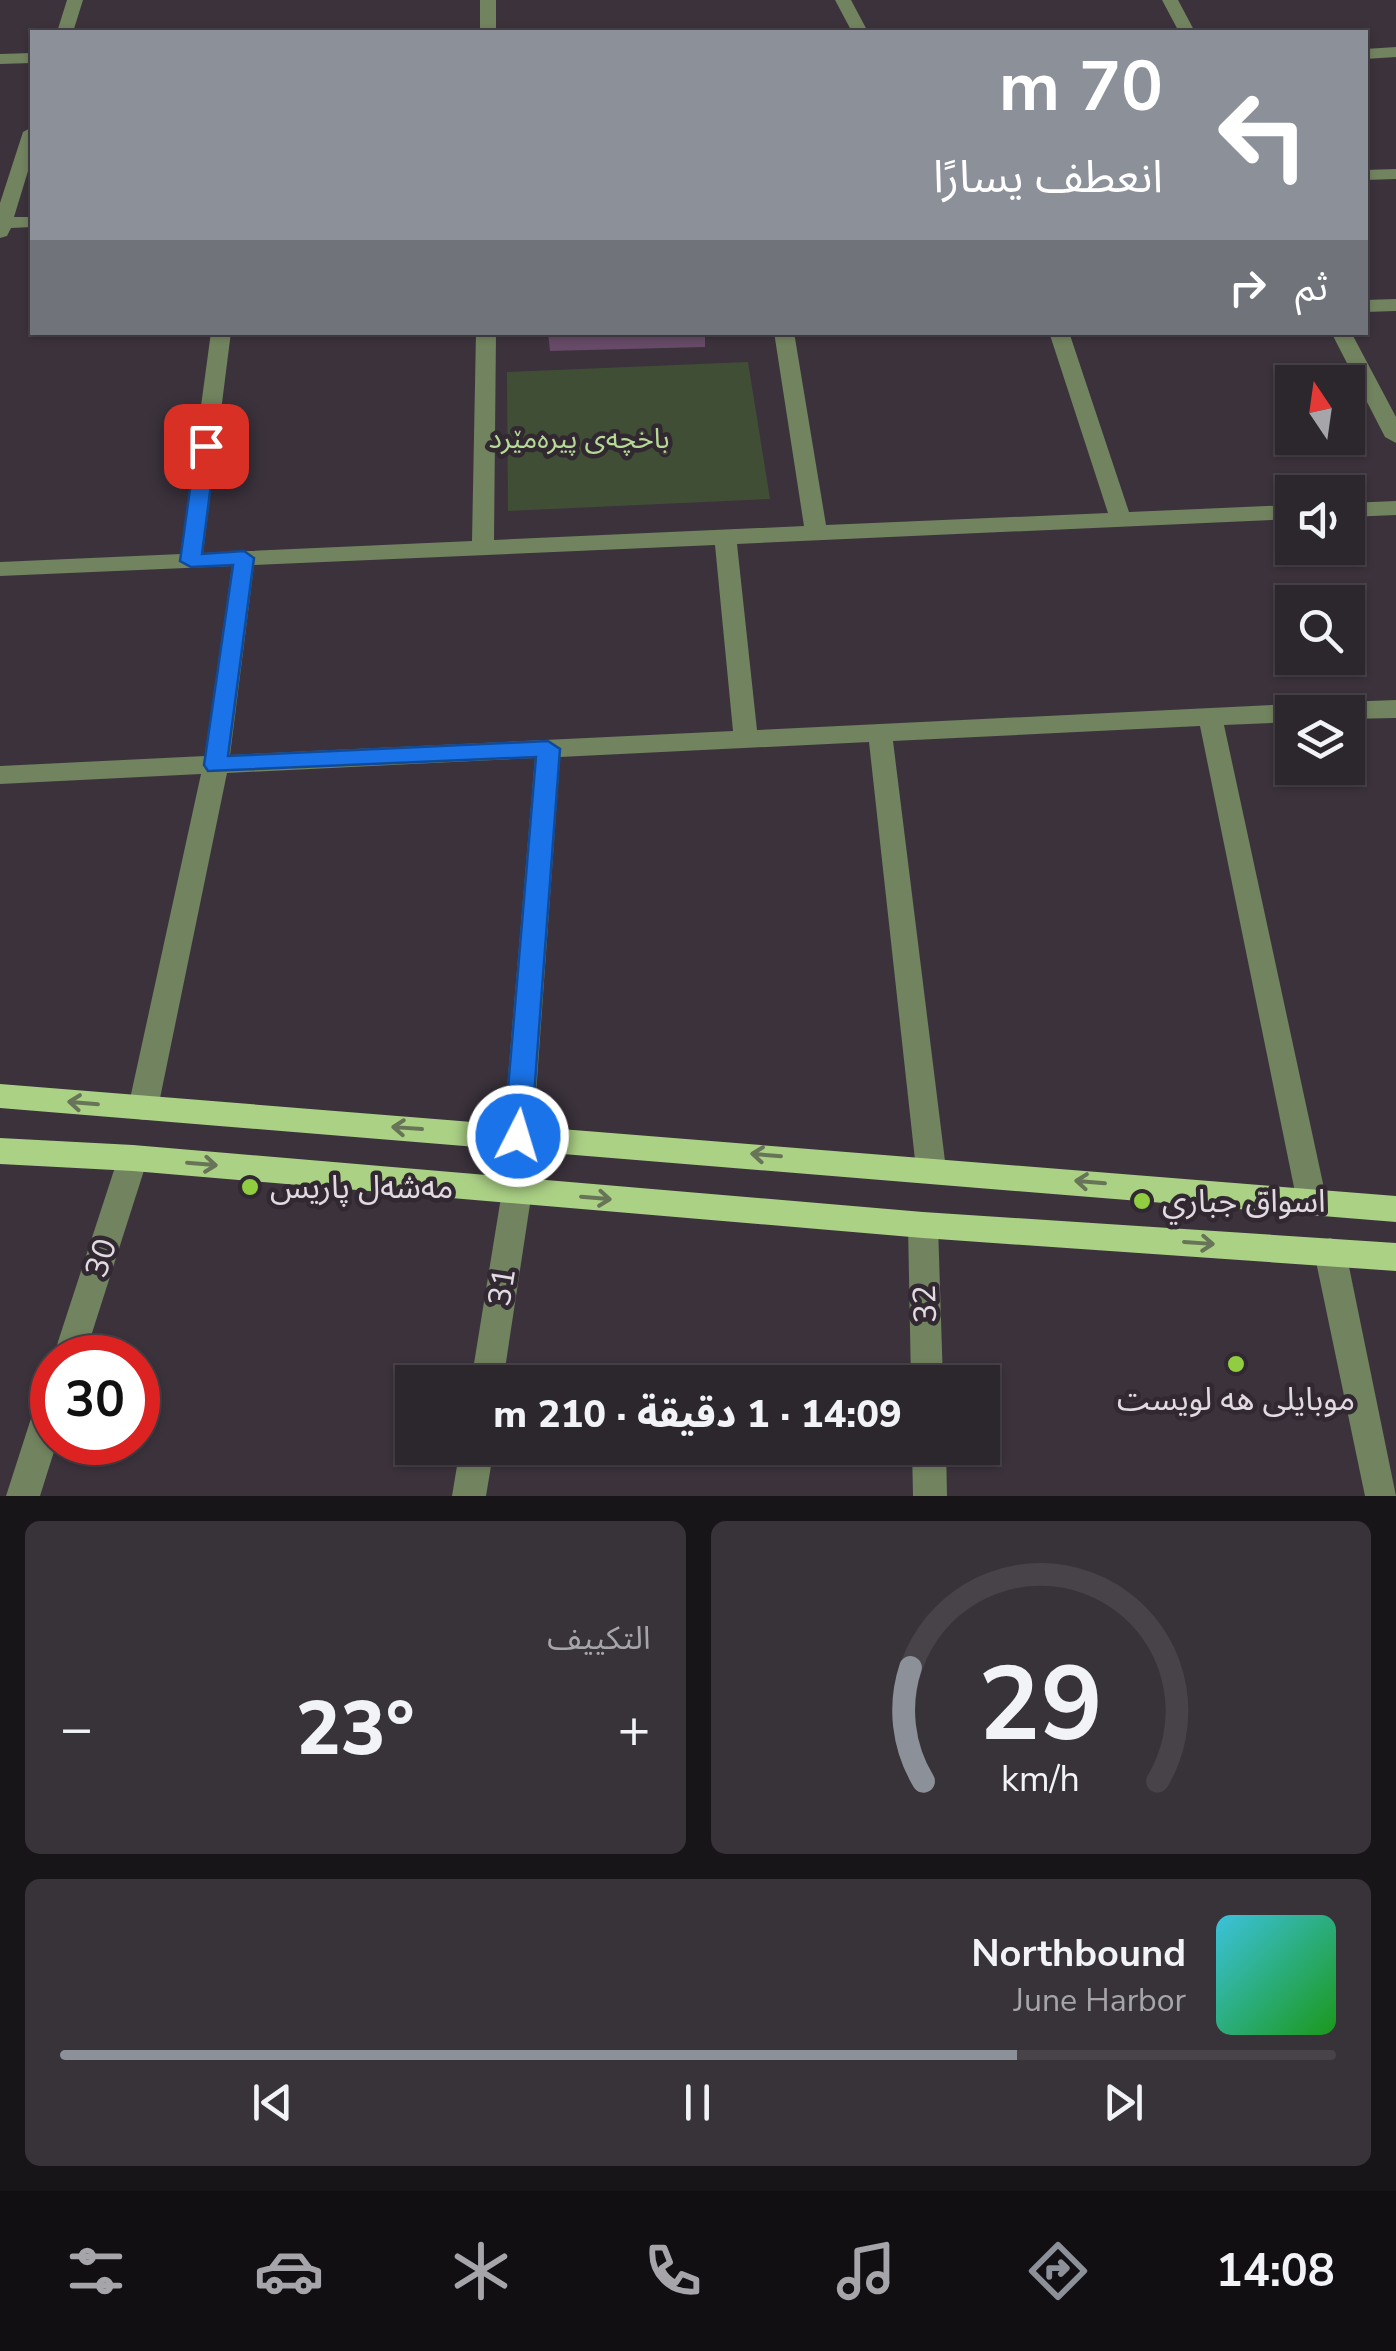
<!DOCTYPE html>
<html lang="ar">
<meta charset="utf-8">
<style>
body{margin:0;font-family:"Nunito Sans","Noto Sans Arabic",sans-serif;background:#383239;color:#f1f3f6;direction:rtl;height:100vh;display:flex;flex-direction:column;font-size:38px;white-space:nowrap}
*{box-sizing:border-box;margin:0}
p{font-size:32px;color:#a6a5aa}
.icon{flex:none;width:55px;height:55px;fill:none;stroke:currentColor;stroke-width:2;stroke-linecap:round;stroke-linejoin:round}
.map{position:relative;height:1496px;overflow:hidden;direction:ltr}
.sheet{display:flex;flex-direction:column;gap:25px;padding:25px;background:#181519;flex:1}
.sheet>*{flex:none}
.guide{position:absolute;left:30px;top:30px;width:1338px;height:305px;border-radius:0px;box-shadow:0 2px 8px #0004,0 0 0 2px #484349;direction:rtl;background:#8c9099;color:#fff;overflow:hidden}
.needle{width:65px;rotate:347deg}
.tools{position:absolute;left:1275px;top:365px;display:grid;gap:20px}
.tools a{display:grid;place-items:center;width:90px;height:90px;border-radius:0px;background:#2c262d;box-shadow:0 2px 8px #0004,0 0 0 2px #484349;font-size:50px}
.speed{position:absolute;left:30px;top:1335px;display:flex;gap:20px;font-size:50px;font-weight:700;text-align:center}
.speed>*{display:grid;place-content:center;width:130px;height:130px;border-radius:50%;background:#2c262d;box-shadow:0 2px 8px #0004,0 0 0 2px #484349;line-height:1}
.speed .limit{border:15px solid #d22;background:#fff;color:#111}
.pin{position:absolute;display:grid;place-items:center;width:85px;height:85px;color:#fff;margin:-42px;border-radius:20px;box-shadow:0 5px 15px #0006}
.me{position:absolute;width:110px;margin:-55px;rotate:5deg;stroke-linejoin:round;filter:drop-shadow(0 0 8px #0008)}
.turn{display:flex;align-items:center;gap:35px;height:210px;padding:0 40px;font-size:45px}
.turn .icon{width:130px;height:130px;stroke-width:2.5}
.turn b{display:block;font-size:70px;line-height:85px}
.then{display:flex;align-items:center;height:95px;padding:0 40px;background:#0003;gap:20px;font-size:38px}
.big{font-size:75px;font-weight:800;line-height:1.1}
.sheet .widget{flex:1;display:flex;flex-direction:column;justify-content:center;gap:15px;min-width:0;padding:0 35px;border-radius:15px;background:#383239}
.sheet .dial{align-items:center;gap:0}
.dial svg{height:260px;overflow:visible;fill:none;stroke:#484349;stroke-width:7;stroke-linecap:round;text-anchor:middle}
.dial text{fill:#f1f3f6;stroke:none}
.song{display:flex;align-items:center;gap:30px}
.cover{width:120px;height:120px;border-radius:15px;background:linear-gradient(135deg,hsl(190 70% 55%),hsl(120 70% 35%))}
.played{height:10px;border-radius:5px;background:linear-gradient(90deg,#8c9099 75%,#484349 75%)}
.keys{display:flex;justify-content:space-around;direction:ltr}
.heat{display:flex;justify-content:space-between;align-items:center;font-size:55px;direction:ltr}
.sheet .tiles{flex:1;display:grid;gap:25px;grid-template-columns:1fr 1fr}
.widget:last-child{grid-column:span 2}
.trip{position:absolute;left:395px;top:1365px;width:605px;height:100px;border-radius:0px;background:#2c262d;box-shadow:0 2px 8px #0004,0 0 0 2px #484349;font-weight:800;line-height:100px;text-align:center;direction:rtl}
.tabs{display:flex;height:160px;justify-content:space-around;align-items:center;background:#120f12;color:#a6a5aa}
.tabs .icon{width:70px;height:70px}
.tabs .current{color:#8c9099}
.tabs b{font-size:45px;color:#f1f3f6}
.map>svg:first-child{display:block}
</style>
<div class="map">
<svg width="1396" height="1496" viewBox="0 0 1396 1496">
<rect width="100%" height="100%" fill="#3b323c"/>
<polygon fill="#414e36" points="748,362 770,499 508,511 507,372"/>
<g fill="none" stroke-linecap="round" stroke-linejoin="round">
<g fill="#71835f" fill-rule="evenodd">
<polygon points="67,0 83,0 73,32 57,32"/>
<rect x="480" y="0" width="16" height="32"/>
<polygon points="835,0 851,0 868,32 852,32"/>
<polygon points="1162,0 1178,0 1195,32 1179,32"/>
<polygon points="1396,47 1396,57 1365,59 1365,49"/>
<polygon points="32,53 32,63 0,64 0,54"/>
<polygon points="32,127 32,158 14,217 32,217 32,227 11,228 7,236 0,238 0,203 23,132"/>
<polygon points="1396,169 1396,179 1365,180 1365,170"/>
<polygon points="1396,299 1396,311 1365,312 1365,300"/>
<path d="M 211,332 L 231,332 L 203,553 L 472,541 L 476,332 L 496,332 L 494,540 L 804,526 L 774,332 L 794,332 L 826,525 L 1108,513 L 1049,332 L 1069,332 L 1129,512 L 1292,505 L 1292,519 L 737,544 L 757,730 L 1292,704 L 1302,710 L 1313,703 L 1396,700 L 1396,718 L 1348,719 L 1348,712 L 1292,712 L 1292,722 L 1224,725 L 1327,1202 L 1323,1211 L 1312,1215 L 1301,1211 L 1297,1202 L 1200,726 L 893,741 L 946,1169 L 942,1178 L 931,1182 L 920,1178 L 916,1169 L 869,742 L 560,757 L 533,1136 L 529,1145 L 518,1149 L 507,1145 L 503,1136 L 535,758 L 227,773 L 158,1108 L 153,1117 L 143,1120 L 133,1117 L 128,1108 L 201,774 L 0,784 L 0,766 L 205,756 L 232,566 L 0,576 L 0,562 L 181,554 ZM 715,545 L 733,731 L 230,755 L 254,565 Z"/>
<polygon points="1331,332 1351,332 1396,417 1396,443 1385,437"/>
<polygon points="1396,501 1396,515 1348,517 1348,503"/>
<polygon points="133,1145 144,1149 148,1158 84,1358 52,1360 118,1158 122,1149"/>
<polygon points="517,1178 528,1182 532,1191 503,1382 471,1382 502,1191 506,1182"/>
<polygon points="923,1212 934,1215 938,1225 943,1382 911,1382 908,1225 912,1215"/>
<polygon points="1330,1238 1341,1242 1346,1252 1396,1496 1365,1496 1314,1252 1319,1242"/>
<polygon points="52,1391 52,1442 57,1442 40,1496 6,1496 35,1406 40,1395"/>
<polygon points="460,1448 494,1448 486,1496 452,1496"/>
<polygon points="912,1448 946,1448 947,1496 913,1496"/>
</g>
<g fill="#abd185" fill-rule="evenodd">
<polygon points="0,1084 1396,1196 1396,1222 0,1108"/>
<polygon points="0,1138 133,1145 923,1212 1396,1243 1396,1271 923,1238 133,1171 0,1164"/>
</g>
</g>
<polygon fill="#664a67" points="548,332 705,332 705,347 550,351"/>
<defs><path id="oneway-shaft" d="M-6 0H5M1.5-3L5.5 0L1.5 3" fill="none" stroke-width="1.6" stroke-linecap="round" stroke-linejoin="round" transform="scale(2.5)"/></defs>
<g stroke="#687457">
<use href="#oneway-shaft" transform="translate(83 1103) rotate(-175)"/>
<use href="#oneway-shaft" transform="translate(407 1128) rotate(-176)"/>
<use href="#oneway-shaft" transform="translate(766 1155) rotate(-175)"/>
<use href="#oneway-shaft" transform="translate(202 1164) rotate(5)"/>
<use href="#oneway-shaft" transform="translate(1090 1182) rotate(-175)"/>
<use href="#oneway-shaft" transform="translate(596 1198) rotate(5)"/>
<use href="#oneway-shaft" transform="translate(1199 1243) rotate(4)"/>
</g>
<polygon fill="#1a73e8" stroke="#114b97" stroke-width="2.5" points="206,441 216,446 202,554 244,551 254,558 228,756 548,741 560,749 531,1136 527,1144 518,1147 508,1144 504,1136 536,757 208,771 204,765 233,565 191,567 180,561 196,446"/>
<g fill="#90cd41" stroke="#312831" stroke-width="4">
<circle cx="250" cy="1187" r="10"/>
<circle cx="1142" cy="1201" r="10"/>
<circle cx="1236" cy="1364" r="10"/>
</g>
<g text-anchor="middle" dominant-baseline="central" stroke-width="9" stroke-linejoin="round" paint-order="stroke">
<g font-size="28" fill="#b7d996" stroke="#312831">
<text x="579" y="439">باخچەی پیرەمێرد</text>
</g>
<g font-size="32" fill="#e1dbe1" stroke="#312831" text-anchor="start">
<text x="270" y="1187">مەشەل پاریس</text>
<text x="1162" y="1201">اسواق جباري</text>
<text x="1236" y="1399" text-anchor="middle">موبايلى هه لويست</text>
</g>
<g font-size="32" fill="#e1dbe1" stroke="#312831">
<text transform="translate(101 1258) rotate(-72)">30</text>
<text transform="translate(502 1287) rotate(-81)">31</text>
<text transform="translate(925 1304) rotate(-92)">32</text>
</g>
</g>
</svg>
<div class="tools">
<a><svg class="needle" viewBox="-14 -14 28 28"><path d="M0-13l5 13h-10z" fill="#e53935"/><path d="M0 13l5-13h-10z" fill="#a6a5aa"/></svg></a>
<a><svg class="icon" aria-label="sound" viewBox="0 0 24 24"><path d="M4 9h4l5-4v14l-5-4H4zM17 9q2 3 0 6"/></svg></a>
<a><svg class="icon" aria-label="search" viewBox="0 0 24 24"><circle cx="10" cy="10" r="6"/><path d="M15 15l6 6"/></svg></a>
<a><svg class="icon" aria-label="layers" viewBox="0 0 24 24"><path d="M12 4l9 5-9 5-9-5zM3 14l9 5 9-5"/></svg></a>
</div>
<div class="speed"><div class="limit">30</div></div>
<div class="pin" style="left:206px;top:446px;background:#d93025"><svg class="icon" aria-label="arrive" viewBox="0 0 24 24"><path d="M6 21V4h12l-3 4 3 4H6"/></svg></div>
<svg class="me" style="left:518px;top:1136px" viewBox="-20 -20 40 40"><circle r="17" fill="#1a73e8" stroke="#fff" stroke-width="3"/><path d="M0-11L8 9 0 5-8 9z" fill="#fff"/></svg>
<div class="trip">14:09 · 1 دقيقة · 210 m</div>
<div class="guide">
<div class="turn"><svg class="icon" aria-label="left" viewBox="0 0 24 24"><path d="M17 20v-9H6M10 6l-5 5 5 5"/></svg><div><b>70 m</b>انعطف يسارًا</div></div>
<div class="then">ثم<svg class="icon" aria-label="right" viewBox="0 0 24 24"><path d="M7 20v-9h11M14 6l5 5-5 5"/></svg></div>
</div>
</div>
<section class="sheet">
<div class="tiles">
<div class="widget dial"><svg viewBox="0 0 100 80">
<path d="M14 69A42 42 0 1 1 86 69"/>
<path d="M14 69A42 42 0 0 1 10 34" stroke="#8c9099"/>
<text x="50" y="56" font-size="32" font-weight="700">29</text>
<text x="50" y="72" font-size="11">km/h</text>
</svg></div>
<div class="widget"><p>التكييف</p>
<div class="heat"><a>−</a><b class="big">23°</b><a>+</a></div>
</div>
<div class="widget">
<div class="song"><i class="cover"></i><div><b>Northbound</b><p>June Harbor</p></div></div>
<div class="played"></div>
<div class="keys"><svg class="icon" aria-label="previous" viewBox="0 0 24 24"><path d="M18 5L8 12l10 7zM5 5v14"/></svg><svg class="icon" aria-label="pause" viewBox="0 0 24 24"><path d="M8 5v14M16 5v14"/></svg><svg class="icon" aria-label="next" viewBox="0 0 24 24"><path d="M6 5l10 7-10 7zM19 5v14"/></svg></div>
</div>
</div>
</section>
<nav class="tabs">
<b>14:08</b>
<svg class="icon current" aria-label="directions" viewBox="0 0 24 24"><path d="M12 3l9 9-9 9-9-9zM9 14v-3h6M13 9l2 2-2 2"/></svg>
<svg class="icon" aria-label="music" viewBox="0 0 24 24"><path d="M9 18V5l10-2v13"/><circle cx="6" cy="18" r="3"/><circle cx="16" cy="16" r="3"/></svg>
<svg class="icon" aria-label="phone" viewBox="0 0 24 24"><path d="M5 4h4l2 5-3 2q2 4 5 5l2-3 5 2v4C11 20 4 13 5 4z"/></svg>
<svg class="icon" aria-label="climate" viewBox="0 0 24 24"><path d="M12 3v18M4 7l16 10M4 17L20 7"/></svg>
<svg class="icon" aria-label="car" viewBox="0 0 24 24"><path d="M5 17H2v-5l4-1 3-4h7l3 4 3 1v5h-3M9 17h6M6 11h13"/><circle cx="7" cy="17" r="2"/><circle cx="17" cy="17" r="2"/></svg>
<svg class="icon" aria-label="filters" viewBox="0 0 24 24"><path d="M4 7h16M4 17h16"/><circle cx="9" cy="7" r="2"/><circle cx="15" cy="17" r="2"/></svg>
</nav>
